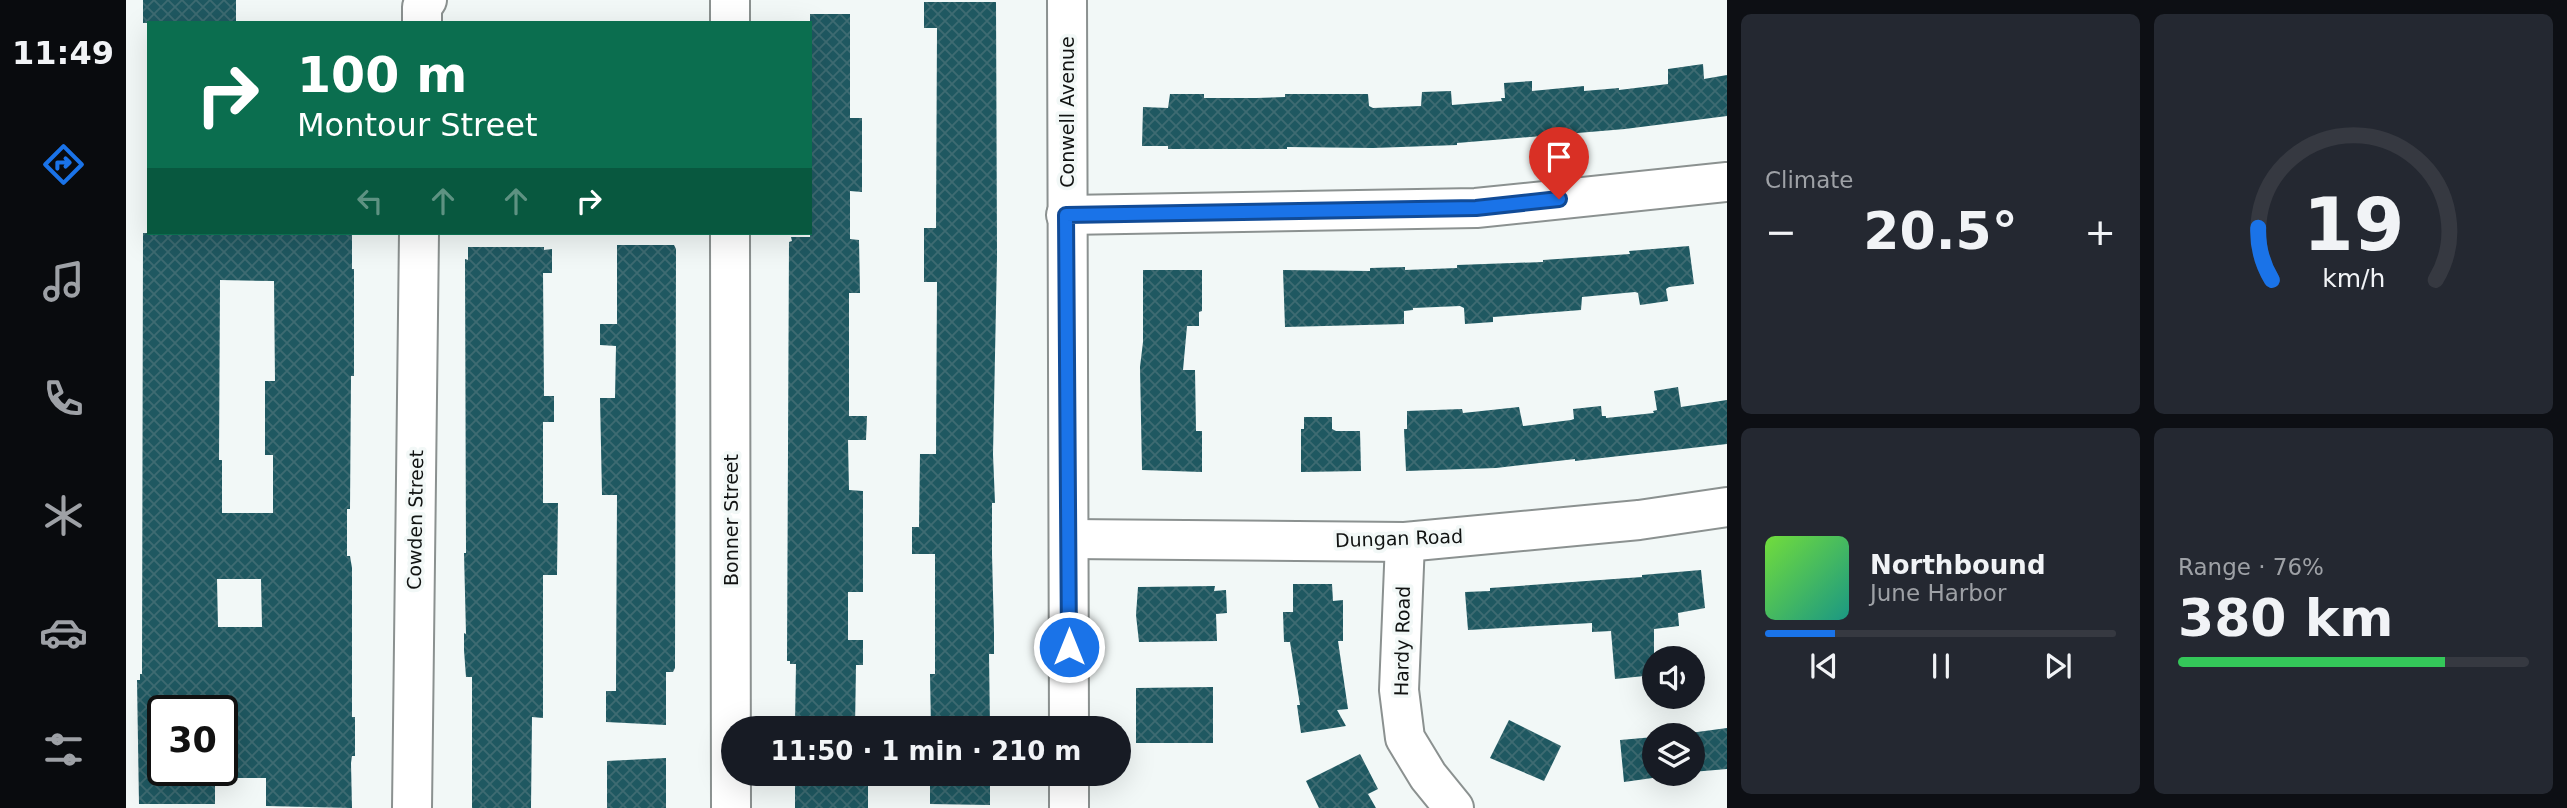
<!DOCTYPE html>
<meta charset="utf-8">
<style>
body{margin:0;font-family:"DejaVu Sans",sans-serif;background:#242831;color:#f1f3f6;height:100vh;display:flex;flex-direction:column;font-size:26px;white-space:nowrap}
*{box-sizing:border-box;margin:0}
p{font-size:23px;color:#9ea1a6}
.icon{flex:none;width:38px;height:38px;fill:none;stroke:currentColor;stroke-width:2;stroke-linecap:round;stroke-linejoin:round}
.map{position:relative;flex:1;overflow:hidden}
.drawer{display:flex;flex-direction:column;gap:14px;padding:14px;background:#0d0f14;width:840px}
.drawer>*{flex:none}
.guide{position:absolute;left:21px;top:21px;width:665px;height:214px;border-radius:0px;box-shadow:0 7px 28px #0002;background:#0b6e4f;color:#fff;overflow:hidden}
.controls{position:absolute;left:1516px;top:646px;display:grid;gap:14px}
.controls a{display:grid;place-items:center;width:63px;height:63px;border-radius:50%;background:#171b24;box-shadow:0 7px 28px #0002;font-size:35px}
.speed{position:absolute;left:21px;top:695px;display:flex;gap:14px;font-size:35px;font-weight:700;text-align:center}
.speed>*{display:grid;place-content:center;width:91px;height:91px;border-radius:50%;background:#171b24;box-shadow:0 7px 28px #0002;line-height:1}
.speed .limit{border:4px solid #111;border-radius:10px;background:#fff;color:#111}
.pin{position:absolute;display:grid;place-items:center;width:60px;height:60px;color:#fff;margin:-72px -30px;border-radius:50% 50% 50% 0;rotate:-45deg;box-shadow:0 0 7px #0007}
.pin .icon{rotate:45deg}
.me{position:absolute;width:77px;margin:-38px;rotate:0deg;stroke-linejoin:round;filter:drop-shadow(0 0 5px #0008)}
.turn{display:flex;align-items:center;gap:24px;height:147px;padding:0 35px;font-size:32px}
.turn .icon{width:91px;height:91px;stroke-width:2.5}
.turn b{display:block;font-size:49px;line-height:60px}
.lanes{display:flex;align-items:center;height:66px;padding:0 35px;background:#0003;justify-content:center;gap:35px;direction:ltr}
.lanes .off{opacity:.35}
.big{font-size:52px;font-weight:600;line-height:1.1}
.drawer .tile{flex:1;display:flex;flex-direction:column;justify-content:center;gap:10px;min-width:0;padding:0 24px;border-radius:10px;background:#242831}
.drawer .dial{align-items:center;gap:0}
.dial svg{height:182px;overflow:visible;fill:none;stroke:#363941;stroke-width:7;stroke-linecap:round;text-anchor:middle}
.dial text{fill:#f1f3f6;stroke:none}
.song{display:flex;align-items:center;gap:21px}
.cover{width:84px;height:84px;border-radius:10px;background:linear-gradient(135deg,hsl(100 70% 55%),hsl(170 70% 35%))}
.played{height:7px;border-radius:4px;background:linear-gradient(90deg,#1a73e8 20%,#363941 20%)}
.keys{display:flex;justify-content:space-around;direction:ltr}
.heat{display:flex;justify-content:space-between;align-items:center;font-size:38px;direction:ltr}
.charge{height:10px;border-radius:5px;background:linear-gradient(90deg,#34c759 76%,#363941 0)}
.drawer .tiles{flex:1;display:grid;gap:14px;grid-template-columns:repeat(2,1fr)}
.trip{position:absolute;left:595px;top:716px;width:410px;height:70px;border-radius:35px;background:#171b24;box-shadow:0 7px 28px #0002;font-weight:600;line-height:70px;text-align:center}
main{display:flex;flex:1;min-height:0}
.tabs{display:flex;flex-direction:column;width:126px;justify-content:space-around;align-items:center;background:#090b0e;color:#9ea1a6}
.tabs .icon{width:49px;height:49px}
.tabs .current{color:#1a73e8}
.tabs b{font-size:32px;color:#f1f3f6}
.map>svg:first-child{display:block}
</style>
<main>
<nav class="tabs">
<b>11:49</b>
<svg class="icon current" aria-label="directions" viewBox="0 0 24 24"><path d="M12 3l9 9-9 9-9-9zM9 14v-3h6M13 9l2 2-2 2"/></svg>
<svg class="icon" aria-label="music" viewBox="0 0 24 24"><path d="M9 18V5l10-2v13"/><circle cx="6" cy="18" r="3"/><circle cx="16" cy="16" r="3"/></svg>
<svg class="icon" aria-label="phone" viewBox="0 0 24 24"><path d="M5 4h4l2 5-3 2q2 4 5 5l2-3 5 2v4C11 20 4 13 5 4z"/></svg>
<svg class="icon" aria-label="climate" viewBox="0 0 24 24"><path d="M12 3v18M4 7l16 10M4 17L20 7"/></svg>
<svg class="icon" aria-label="car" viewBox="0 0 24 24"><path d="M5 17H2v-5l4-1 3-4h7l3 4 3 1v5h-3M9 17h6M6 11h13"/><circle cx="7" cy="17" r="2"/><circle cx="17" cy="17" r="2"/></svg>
<svg class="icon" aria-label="filters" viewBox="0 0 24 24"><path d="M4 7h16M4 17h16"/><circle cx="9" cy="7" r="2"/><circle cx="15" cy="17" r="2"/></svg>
</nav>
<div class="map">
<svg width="1601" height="808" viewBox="0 0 1601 808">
<defs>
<pattern id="building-cross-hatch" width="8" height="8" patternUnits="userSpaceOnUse" patternTransform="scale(1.75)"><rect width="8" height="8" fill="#1f5861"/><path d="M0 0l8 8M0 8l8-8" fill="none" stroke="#3e6b72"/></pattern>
</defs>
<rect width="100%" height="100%" fill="#f2f8f7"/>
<g fill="url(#building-cross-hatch)" fill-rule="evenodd">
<rect x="17" y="0" width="93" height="23"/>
<polygon points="798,2 870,2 871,256 867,454 869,503 866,503 866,554 868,632 868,654 863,654 864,728 805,728 804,674 809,674 809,554 786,554 786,527 793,527 794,454 810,454 811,282 798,282 798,228 810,228 811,28 798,28"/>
<polygon points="684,14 724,14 724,118 736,118 736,192 724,191 724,239 733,240 734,293 723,293 723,416 741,416 740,440 722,440 723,490 737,491 737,592 722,592 722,640 737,640 737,665 730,665 729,728 672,728 672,725 669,725 670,664 664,664 664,661 661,661 663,242 666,241 665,237 684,237"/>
<polygon points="1577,64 1578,79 1601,75 1601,116 1499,129 1331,143 1331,145 1247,148 1161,147 1161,149 1042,149 1042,146 1016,146 1017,107 1042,108 1044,94 1078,94 1078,98 1130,98 1159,97 1159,94 1242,94 1243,106 1247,108 1295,106 1296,92 1325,91 1326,105 1376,101 1375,98 1379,98 1378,83 1406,81 1406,91 1458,86 1458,91 1493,88 1493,90 1542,84 1542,69"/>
<path d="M 17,233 L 226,233 L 226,269 L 228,269 L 228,376 L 225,376 L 224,509 L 221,509 L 221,556 L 224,556 L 226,568 L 226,717 L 229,717 L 229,756 L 226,756 L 225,763 L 226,808 L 140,806 L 140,778 L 96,778 L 96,710 L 37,710 L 37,770 L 89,770 L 89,804 L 13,804 L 11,680 L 14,680 L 14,674 L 16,674 ZM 94,280 L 148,281 L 149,381 L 139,381 L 139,455 L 147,455 L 147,513 L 96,513 L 96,460 L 93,460 ZM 91,579 L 135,579 L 136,627 L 92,627 Z"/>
<polygon points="491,245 548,245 550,249 549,668 547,672 540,672 540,725 480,722 480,691 490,691 491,495 476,495 474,398 489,398 490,346 474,345 474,324 491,324"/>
<polygon points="1563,246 1568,284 1543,287 1540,289 1542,301 1514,305 1512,293 1509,292 1456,297 1455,310 1367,317 1367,322 1339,324 1338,308 1334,306 1287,308 1287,310 1278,311 1278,324 1159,327 1157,270 1244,271 1244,268 1279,267 1279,270 1331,268 1331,265 1417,262 1417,260 1504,254 1503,251"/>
<polygon points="342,247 418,247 418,250 426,249 426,273 417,273 418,396 428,396 428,422 417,422 417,503 432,503 431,575 417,575 417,718 406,717 405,808 346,808 346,677 340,677 338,650 338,633 340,634 338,553 340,553 339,259 342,260"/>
<polygon points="1017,270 1076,270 1076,311 1073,312 1073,326 1061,326 1057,370 1069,370 1070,431 1076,431 1076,472 1016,470 1014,367 1017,342"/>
<polygon points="1552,387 1555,407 1601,400 1601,444 1449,461 1449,459 1370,468 1280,471 1278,429 1281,429 1281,411 1336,409 1337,413 1393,407 1397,426 1445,420 1448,419 1447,409 1475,406 1476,416 1480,416 1480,418 1528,413 1527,411 1531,410 1528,391"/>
<polygon points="1178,417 1206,417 1206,429 1210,431 1234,431 1235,471 1175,472 1175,429 1178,429"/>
<polygon points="1575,570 1579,608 1552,613 1553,626 1528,629 1528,675 1489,679 1485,631 1466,632 1466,623 1342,630 1339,592 1364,591 1364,588 1516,577 1516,575"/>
<polygon points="1167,584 1206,584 1207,601 1217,600 1217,641 1212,641 1222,709 1211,710 1220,726 1175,733 1171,705 1174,705 1164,642 1158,642 1157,612 1167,612"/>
<polygon points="1089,586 1088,591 1100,590 1101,613 1090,614 1091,641 1013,642 1010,615 1012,587"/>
<polygon points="1087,687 1087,743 1010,743 1010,688"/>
<polygon points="1383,720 1435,746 1418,781 1364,758"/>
<polygon points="1601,728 1601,769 1566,772 1566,735 1549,735"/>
<polygon points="1528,737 1528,774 1555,774 1498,782 1494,740"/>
<polygon points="1234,754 1252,789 1242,794 1250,808 1193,808 1180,781"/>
<polygon points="540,758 540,808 481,808 481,761"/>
<rect x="669" y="774" width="73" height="34"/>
<polygon points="804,774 864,774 864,805 804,804"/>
</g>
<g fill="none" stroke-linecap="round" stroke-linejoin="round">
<defs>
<g id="minor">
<polyline points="604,0 604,23"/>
<polyline points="941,0 943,728"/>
<polyline points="296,23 296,7 301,0"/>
<polyline points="940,215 1350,208 1601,182"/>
<polyline points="604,233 605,808"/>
<polyline points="944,539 1279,542 1513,520 1601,507"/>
<polyline points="1279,542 1273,690 1279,738 1302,776 1328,808"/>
<polyline points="286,808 293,233"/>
<polyline points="943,808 943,774"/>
</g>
</defs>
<use href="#minor" stroke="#8b9190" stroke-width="42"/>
<use href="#minor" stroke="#fff" stroke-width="38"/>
</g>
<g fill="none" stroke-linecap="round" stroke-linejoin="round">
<defs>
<polyline id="route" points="943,647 940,215 1350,208 1433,199"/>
</defs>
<use href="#route" stroke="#114b97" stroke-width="18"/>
<use href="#route" stroke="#1a73e8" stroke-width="12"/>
</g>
<g text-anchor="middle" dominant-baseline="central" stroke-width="7" stroke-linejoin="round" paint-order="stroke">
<g font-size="19" fill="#111312" stroke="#f2f8f7">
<text transform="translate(941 112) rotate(-90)">Conwell Avenue</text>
<text transform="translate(289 520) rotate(-89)">Cowden Street</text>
<text transform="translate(605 520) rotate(-90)">Bonner Street</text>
<text transform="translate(1273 538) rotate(-2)">Dungan Road</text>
<text transform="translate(1276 641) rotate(-89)">Hardy Road</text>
</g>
</g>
</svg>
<div class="controls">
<a><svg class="icon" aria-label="sound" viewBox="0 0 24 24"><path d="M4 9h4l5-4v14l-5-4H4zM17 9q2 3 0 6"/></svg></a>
<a><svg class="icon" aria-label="layers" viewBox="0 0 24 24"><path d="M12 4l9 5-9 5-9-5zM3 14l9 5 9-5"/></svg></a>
</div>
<div class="speed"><div class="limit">30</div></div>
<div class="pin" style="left:1433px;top:199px;background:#d93025"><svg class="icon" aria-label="arrive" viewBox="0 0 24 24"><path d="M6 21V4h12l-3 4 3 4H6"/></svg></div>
<svg class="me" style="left:943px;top:647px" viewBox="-20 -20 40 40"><circle r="17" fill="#1a73e8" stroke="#fff" stroke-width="3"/><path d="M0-11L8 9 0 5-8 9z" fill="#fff"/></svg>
<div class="trip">11:50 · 1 min · 210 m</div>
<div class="guide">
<div class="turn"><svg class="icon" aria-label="right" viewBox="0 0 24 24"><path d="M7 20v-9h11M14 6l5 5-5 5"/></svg><div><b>100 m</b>Montour Street</div></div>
<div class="lanes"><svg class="icon off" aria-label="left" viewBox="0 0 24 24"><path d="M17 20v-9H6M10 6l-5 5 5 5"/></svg><svg class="icon off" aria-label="ahead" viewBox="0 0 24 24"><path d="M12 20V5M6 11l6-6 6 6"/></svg><svg class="icon off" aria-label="ahead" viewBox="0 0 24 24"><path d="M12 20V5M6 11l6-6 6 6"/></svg><svg class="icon" aria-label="right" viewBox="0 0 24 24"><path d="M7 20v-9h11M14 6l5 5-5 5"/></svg></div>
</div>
</div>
<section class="drawer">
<div class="tiles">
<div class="tile"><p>Climate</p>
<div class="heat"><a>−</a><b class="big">20.5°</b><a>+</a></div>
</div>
<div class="tile dial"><svg viewBox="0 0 100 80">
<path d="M14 69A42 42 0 1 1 86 69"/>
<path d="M14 69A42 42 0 0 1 8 46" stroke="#1a73e8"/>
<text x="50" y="56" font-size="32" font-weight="700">19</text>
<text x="50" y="72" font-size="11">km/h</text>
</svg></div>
<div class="tile">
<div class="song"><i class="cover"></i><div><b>Northbound</b><p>June Harbor</p></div></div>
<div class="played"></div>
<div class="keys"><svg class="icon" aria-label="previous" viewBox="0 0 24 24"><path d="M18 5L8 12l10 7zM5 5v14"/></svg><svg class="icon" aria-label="pause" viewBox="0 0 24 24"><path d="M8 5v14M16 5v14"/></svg><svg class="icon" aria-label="next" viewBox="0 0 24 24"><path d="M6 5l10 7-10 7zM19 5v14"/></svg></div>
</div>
<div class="tile"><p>Range · 76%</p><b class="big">380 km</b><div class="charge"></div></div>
</div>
</section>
</main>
